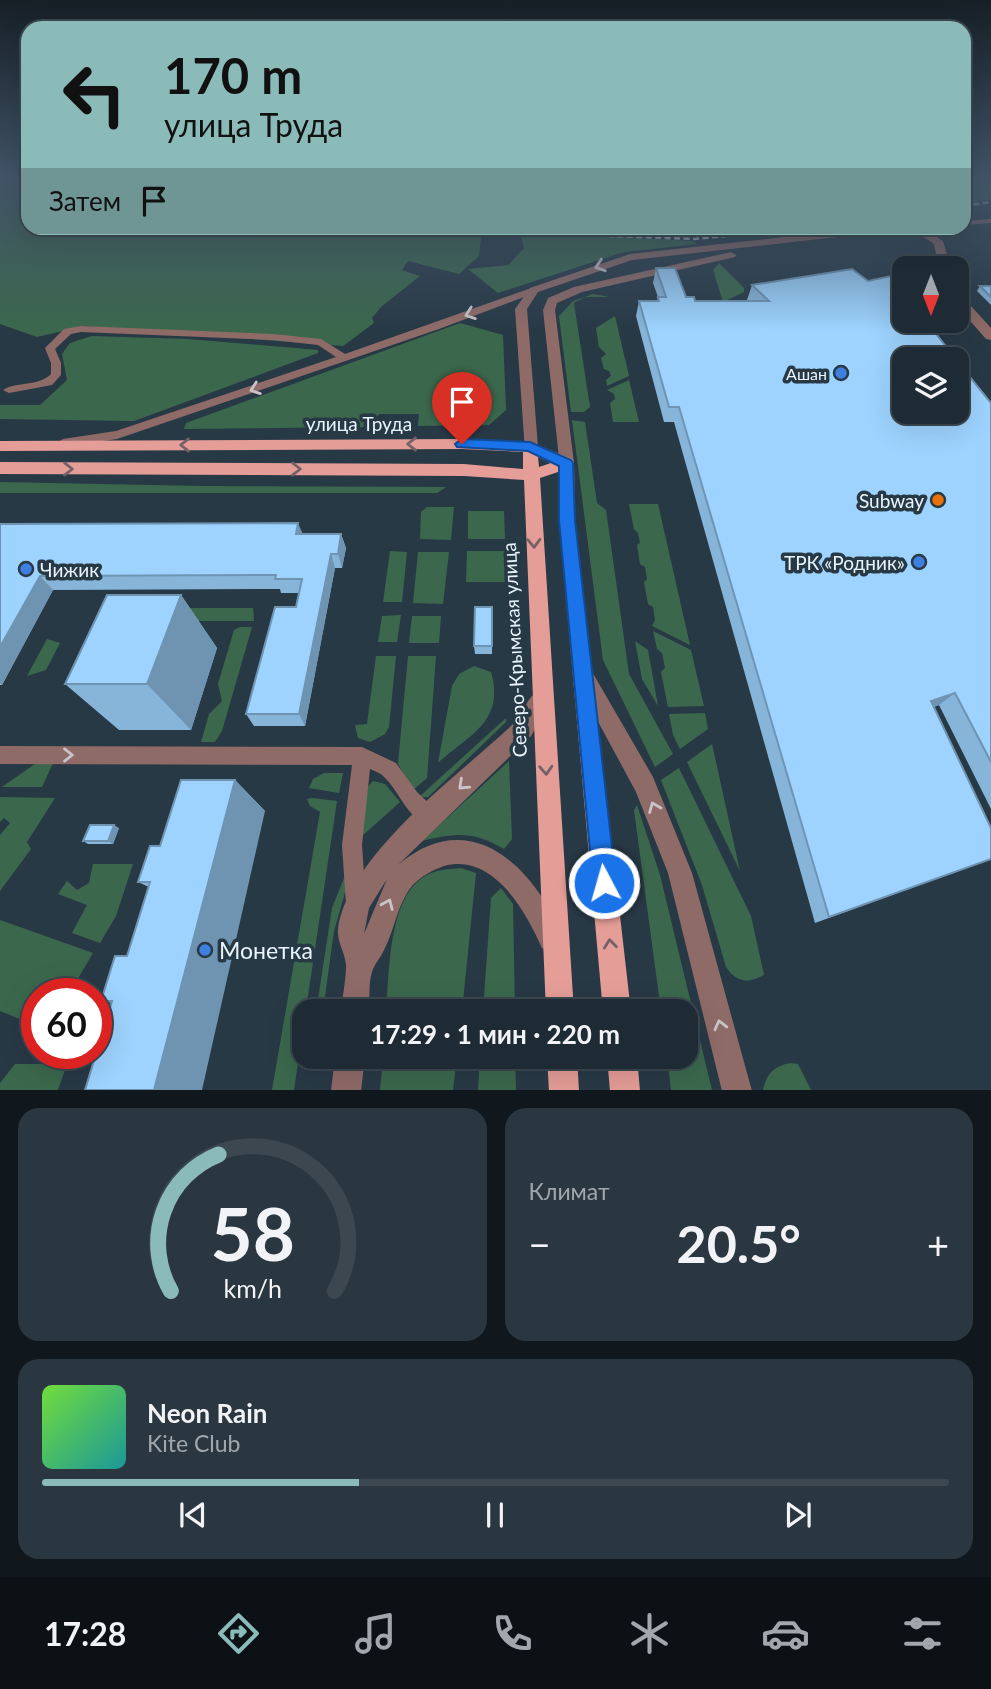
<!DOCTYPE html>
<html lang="ru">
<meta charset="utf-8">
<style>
body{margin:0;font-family:Lato,sans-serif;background:#2b3740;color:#f1f3f6;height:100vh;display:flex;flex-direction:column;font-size:26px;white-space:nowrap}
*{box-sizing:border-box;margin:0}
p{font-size:23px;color:#a1a7ac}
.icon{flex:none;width:38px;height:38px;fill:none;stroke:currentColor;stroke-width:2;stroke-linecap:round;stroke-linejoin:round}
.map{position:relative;height:1090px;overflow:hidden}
.panel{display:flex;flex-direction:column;gap:18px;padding:18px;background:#10181d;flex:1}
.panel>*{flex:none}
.banner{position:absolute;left:21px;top:21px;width:950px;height:214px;border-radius:21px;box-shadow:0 7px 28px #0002,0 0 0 2px #3c474f;background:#8bbbb9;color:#111;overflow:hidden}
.needle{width:46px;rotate:180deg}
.buttons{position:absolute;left:892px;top:256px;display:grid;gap:14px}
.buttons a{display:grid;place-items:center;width:77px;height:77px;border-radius:14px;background:#1e2b34;box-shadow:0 7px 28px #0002,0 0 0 2px #3c474f;font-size:35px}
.speed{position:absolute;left:21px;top:978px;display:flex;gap:14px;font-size:35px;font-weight:700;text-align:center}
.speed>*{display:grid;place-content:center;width:91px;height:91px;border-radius:50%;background:#1e2b34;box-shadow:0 7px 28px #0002,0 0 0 2px #3c474f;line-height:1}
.speed .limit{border:10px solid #d22;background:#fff;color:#111}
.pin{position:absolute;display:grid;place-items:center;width:60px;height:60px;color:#fff;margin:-72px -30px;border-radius:50% 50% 50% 0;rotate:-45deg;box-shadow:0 0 7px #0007}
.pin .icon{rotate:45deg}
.me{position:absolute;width:77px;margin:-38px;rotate:354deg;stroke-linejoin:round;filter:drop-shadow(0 0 5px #0008)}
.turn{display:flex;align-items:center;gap:24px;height:147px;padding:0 28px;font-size:32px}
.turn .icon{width:91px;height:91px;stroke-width:2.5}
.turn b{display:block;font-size:49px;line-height:60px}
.then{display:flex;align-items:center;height:66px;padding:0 28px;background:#0003;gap:14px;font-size:26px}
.big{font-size:52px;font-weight:700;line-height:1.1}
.panel .tile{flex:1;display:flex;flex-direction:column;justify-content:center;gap:10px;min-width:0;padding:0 24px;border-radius:21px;background:#2b3740}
.panel .dial{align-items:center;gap:0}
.dial svg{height:182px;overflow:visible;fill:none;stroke:#3c474f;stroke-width:7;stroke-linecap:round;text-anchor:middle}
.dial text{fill:#f1f3f6;stroke:none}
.song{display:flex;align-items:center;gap:21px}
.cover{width:84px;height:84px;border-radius:10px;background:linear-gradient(135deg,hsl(100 70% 55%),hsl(180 70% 35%))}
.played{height:7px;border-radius:4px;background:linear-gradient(90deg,#8bbbb9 35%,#3c474f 35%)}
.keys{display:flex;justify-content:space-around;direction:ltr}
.heat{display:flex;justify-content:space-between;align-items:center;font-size:38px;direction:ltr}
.panel .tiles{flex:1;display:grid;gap:18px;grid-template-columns:1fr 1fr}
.tile:last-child{grid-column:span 2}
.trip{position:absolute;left:292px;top:999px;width:406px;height:70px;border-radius:21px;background:#1e2b34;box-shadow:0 7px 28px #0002,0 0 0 2px #3c474f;font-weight:700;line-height:70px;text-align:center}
.tab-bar{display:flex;height:112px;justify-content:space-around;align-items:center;background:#0c1115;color:#a1a7ac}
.tab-bar .icon{width:49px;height:49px}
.tab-bar .on{color:#8bbbb9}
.tab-bar b{font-size:32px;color:#f1f3f6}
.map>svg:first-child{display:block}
</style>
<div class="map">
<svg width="991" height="1091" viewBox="0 0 991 1091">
<rect width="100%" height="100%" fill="#283946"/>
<g fill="#3b684d">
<polygon points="0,178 28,178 28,228 489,228 476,232 481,238 479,256 459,274 408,261 402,270 420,276 381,307 372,318 374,323 343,346 84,326 37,337 0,324"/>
<polygon points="964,178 991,178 991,199 964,204"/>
<polygon points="591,228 784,228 710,237 613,235"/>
<polygon points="529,232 692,241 697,244 624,252 498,293 468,269 508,265 524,248 521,237"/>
<polygon points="719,263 744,288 744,292 723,302 713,270"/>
<polygon points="593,294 610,297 585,297 574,303 590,407 584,412 571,412 559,316 573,301"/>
<polygon points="615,316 629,376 607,386 606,380 611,376 609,371 604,369 601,358 606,354 599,347 596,328"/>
<polygon points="460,323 503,335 506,410 489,425 418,426 419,414 379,414 369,427 184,429 186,423"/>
<polygon points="92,336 188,339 318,350 318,353 134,421 0,419 0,405 40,405 67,380 62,354 70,343"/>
<polygon points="629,380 639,422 613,422 610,403 615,399 614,394 607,390"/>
<polygon points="572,420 585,422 597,503 606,510 629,674 673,754 655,767 603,660"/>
<polygon points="0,482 202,486 446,487 437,493 0,493"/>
<polygon points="629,504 658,504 690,645 652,626 655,620 653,607 648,604 644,582 647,579 645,567 640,564 637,545 640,543 638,533 634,529"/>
<polygon points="427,507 454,507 451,540 420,539 421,512"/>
<polygon points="468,511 504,511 505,539 468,539"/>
<polygon points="390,551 407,552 402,602 383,602"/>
<polygon points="467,551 504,551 505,582 466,582"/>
<polygon points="418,552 449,552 443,604 413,603"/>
<polygon points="130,608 253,608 254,621 175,621"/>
<polygon points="401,615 397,642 378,642 382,616"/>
<polygon points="412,616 441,616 439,643 409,643"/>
<polygon points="240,627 252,627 222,731 215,742 201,742 209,714 222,701 218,684 234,630"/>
<polygon points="653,631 691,650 704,706 668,707 661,672 665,668 662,653 657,649"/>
<polygon points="47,639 60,643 46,670 27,676"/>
<polygon points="635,641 648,650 658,706 642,679"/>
<polygon points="376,656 396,656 389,727 385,734 370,742 358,738 355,725 367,724"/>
<polygon points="408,656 436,656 427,778 413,790 398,764"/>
<path d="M 474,666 L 491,672 C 505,722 470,734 438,763 L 452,686 L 459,674 Z"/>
<polygon points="705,713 708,729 680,749 673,735 669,714"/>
<polygon points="506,718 506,722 428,797 419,797"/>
<polygon points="712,744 740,871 687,762"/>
<polygon points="39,761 54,761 42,787 2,787"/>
<path d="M 509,761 L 512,839 L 504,849 C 473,831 456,833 422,841 Z"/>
<path d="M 679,768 L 751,916 L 764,975 C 748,984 736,982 726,967 L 702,885 L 661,780 Z"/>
<polygon points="324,773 343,773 339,793 309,788 313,779"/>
<polygon points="373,781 385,784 400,802 361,837 366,789"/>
<polygon points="0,797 55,798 27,842 31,849 0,891 0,835 10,823 4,818 0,822"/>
<polygon points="312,798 337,801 294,1090 272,1090 320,812 310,806 307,799"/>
<polygon points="637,805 660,875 712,1090 671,1090 667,1057 686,1057 686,1012 661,1011 634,810"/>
<polygon points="93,864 133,864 116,916 100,943 72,933 87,905 58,894 67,881 77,890 89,883"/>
<path d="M 461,868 L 476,873 L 462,1011 L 386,1011 C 390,972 387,887 434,872 C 443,869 452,869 461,868 Z"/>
<polygon points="346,873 346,889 334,931 323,1011 316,1012 332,908"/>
<polygon points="501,888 513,904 515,1011 483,1011 491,898"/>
<polygon points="0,920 93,953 69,994 37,994 37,1026 0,1011"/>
<polygon points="383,1057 457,1057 453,1090 380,1090"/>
<polygon points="480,1057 515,1057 516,1090 478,1090"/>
<path d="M 790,1063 L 798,1064 L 811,1090 L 763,1090 C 767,1073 773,1067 790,1063 Z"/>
<polygon points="15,1064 67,1064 58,1090 0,1090 0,1083"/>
</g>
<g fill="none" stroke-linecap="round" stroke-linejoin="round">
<g fill="#8f6b68" fill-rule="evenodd">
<polygon points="991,219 991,223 964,225 964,221"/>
<path d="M 534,287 L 539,290 L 537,292 L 439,329 L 117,439 L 63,447 L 57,443 L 63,439 L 116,431 L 336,357 L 318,345 L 273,340 L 81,332 L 71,334 L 55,349 L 61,363 L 61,375 L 52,385 L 9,393 L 3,390 C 17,381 38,387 51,374 L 51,363 L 45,348 L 64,329 L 81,326 L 273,334 L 321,339 L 345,354 Z"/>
<path d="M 0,746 L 362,747 L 396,763 L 417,792 L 436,810 L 438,817 L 436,824 L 429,826 C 406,817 401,793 384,777 C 381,773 374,771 370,769 L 362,845 L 366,904 L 363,911 L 356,914 L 349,911 L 346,904 L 342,845 L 352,765 L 0,764 Z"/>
</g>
<g fill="#8f6b68" fill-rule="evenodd">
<polygon points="868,228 896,228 891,231 632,260 538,292 527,309 538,447 530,452 525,451 515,309 530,288 630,254"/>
<polygon points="911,228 922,228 943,241 951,268 939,268 934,244"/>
<polygon points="731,252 736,255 735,257 582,292 557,303 555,310 574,463 572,467 560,467 543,310 548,298 574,287"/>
<polygon points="957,295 961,295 991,328 991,340 986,339 957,306"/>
<polygon points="584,668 591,670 653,777 692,873 752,1091 722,1091 668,873 636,792 574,677 577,670"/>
<path d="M 542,689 L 549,692 L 552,699 L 531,736 L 398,865 C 472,802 536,870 564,939 L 560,948 L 551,952 L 542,948 C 525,910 493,853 444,866 C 432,870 420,877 412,886 C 397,905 395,929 384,950 C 381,957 376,962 373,969 C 368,981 370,998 369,1012 L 341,1012 C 342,1001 347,972 346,964 C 343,945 334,941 340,918 C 359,847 459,775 512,725 C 523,714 527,695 542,689 ZM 387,879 L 364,934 L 369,908 Z"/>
<polygon points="335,1057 365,1057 361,1091 331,1091"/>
</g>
<g fill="#e59d97" fill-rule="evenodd">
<path d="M 462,439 L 530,442 L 572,459 L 574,463 L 575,520 L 631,1012 L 603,1012 L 559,520 L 558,472 L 540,478 L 574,1012 L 546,1012 L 524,480 L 464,476 L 0,474 L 0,462 L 464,464 L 523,469 L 523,452 L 462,449 L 0,451 L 0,441 ZM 538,457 L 551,463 L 539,467 Z"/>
<polygon points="547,1057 577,1057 579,1091 549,1091"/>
<polygon points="607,1057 637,1057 640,1091 610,1091"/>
</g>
<g stroke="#b1bdc7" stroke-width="2.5" stroke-dasharray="6 3.5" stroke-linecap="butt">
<polyline points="0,178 28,181"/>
<polyline points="964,206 991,202"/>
<polyline points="513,228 610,236 695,239 807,228"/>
</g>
</g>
<g fill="#87b5da">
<polygon points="656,268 686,297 695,301 749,301 747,300 752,285 991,403 991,809 939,705 934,707 991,859 815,923 674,422 664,422 636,316 639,301 657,301 658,297 653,283"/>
<polygon points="980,286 991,286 991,305 977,291"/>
<polygon points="0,524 303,534 341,534 346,548 342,568 335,568 305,726 254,726 246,714 296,607 299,593 281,593 280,589 53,590 2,685 0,685"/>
<polygon points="181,595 217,648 191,730 119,730 65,684"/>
<polygon points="492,607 492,654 475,654 474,646"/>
<polygon points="235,780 265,811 112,1003 101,1001 127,956 149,887 138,882 160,846"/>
<polygon points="119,828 113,844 88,844 83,841"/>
</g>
<g fill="#6e94b2">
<polygon points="298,523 304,537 296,534"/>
<polygon points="341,534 346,548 342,568 338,554"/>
<polygon points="331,554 335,568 305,726 299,714"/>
<polygon points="40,576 53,590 2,685 0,683 0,647"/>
<polygon points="181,595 217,648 191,730 147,684"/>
<polygon points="955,693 939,705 916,713 931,701"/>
<polygon points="235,780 265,811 202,1090 154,1090"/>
<polygon points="114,825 119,828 113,844 108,841"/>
</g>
<g fill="#9dd3fe" stroke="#6e94b2" stroke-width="2">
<polygon points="656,268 675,268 686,297 694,297 695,301 769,301 752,285 852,269 868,281 891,276 905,294 905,320 925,320 956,359 905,359 905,411 957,411 957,361 991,403 991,762 955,693 931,701 991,828 991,859 829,917 679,407 669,407 639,301 659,301 658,297 666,297"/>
<polygon points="980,286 991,286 991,297"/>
<polygon points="298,523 296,534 341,534 338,554 331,554 299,714 246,714 275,607 296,607 302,579 275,579 276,575 40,576 0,647 0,524"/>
<polygon points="107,595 181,595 147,684 65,684"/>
<polygon points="475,607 492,607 492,646 474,646"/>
<polygon points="181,780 235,780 154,1090 85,1090 112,1001 101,1001 115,956 127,956 150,882 138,882 150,846 160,846"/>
<polygon points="90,825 114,825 108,841 83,841"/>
</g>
<defs><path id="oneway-chevron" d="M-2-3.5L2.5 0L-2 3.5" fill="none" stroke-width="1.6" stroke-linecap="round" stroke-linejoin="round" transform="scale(1.75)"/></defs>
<g stroke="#cac4c8">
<use href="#oneway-chevron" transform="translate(600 266) rotate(162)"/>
<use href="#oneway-chevron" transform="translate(470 314) rotate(160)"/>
<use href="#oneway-chevron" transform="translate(255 389) rotate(161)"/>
<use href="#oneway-chevron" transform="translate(68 755)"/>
<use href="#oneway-chevron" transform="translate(463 785) rotate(137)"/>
<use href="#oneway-chevron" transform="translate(654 807) rotate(-112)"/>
<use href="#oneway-chevron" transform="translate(388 904) rotate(-66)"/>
<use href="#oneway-chevron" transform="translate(720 1025) rotate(-104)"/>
</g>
<g stroke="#746166">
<use href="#oneway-chevron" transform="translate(412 444) rotate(180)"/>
<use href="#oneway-chevron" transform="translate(185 445) rotate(180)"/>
<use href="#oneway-chevron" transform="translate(68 469)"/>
<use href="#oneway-chevron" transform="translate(296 469)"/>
<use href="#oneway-chevron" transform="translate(534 543) rotate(88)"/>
<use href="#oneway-chevron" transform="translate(546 770) rotate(87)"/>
<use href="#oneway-chevron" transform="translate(610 944) rotate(-96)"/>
</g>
<linearGradient id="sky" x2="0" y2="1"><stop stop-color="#161f26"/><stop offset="0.54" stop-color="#425468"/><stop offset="1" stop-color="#425468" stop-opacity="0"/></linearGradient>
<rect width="991" height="330" fill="url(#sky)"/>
<polygon fill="#1a73e8" stroke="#114b97" stroke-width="2" points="462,439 530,442 571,460 573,463 575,520 616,883 612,891 604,894 596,891 593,883 559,520 559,466 528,451 457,447 455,444"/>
<g fill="#3f7fe0" stroke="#283946" stroke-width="2.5">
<circle cx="841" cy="373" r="7"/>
<circle cx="919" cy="562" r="7"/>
<circle cx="26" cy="569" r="7"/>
<circle cx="205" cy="950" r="7"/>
</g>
<circle fill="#e8710a" stroke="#283946" stroke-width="2.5" cx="938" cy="500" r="7"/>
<g text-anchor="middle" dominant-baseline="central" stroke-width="7" stroke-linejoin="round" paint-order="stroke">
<g font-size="16" fill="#e9f4fc" stroke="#283946" text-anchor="end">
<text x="827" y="373">Ашан</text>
</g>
<g font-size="19" fill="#e9f4fc" stroke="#283946">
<text x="359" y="423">улица Труда</text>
<text transform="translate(514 650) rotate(-93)">Северо-Крымская улица</text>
</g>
<g font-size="19" fill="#e9f4fc" stroke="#283946" text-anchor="end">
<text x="924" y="500">Subway</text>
<text x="905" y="562">ТРК «Родник»</text>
<text x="40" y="569" text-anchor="start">Чижик</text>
</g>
<g font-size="23" fill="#e9f4fc" stroke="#283946" text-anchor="start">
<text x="219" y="950">Монетка</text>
</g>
</g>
</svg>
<div class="buttons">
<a><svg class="needle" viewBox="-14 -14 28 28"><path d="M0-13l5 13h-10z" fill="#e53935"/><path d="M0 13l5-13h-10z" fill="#a1a7ac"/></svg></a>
<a><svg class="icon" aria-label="layers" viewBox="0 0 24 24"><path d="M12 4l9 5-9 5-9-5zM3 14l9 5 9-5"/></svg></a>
</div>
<div class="speed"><div class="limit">60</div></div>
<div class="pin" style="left:462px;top:444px;background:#d93025"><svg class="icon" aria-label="arrive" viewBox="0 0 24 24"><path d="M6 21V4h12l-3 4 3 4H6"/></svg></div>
<svg class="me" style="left:604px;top:883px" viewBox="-20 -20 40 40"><circle r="17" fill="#1a73e8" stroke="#fff" stroke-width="3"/><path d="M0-11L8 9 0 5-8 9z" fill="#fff"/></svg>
<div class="trip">17:29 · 1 мин · 220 m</div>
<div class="banner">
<div class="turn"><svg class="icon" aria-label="left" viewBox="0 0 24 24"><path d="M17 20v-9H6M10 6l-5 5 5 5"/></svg><div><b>170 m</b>улица Труда</div></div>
<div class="then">Затем<svg class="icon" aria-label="arrive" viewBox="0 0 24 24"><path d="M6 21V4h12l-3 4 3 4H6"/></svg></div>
</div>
</div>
<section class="panel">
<div class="tiles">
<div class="tile dial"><svg viewBox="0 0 100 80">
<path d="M14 69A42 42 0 1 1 86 69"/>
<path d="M14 69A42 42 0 0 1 35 9" stroke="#8bbbb9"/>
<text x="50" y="56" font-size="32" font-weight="700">58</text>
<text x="50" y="72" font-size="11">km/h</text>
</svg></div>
<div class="tile"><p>Климат</p>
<div class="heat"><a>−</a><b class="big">20.5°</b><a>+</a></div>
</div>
<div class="tile">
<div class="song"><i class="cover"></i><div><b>Neon Rain</b><p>Kite Club</p></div></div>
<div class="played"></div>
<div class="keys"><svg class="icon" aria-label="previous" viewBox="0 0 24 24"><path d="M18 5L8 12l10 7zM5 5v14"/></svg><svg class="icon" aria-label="pause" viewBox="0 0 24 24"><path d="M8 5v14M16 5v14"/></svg><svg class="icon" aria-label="next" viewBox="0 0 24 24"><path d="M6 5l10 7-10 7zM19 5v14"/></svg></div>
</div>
</div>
</section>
<nav class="tab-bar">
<b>17:28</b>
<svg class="icon on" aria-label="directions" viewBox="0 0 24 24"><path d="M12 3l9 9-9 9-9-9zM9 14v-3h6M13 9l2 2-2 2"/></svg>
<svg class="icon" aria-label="music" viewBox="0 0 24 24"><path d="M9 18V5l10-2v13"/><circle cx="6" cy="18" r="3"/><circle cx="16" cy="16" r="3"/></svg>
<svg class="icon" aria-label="phone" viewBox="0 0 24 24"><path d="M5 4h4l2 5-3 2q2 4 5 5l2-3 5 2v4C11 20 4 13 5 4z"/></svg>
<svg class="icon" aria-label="climate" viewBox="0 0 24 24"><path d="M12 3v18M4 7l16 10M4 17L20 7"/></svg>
<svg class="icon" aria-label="car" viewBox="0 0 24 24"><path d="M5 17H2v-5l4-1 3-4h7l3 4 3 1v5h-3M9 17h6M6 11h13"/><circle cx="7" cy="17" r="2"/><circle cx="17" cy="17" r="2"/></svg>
<svg class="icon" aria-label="filters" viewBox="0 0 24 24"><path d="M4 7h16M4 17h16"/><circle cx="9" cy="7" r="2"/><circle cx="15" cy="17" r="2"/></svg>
</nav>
